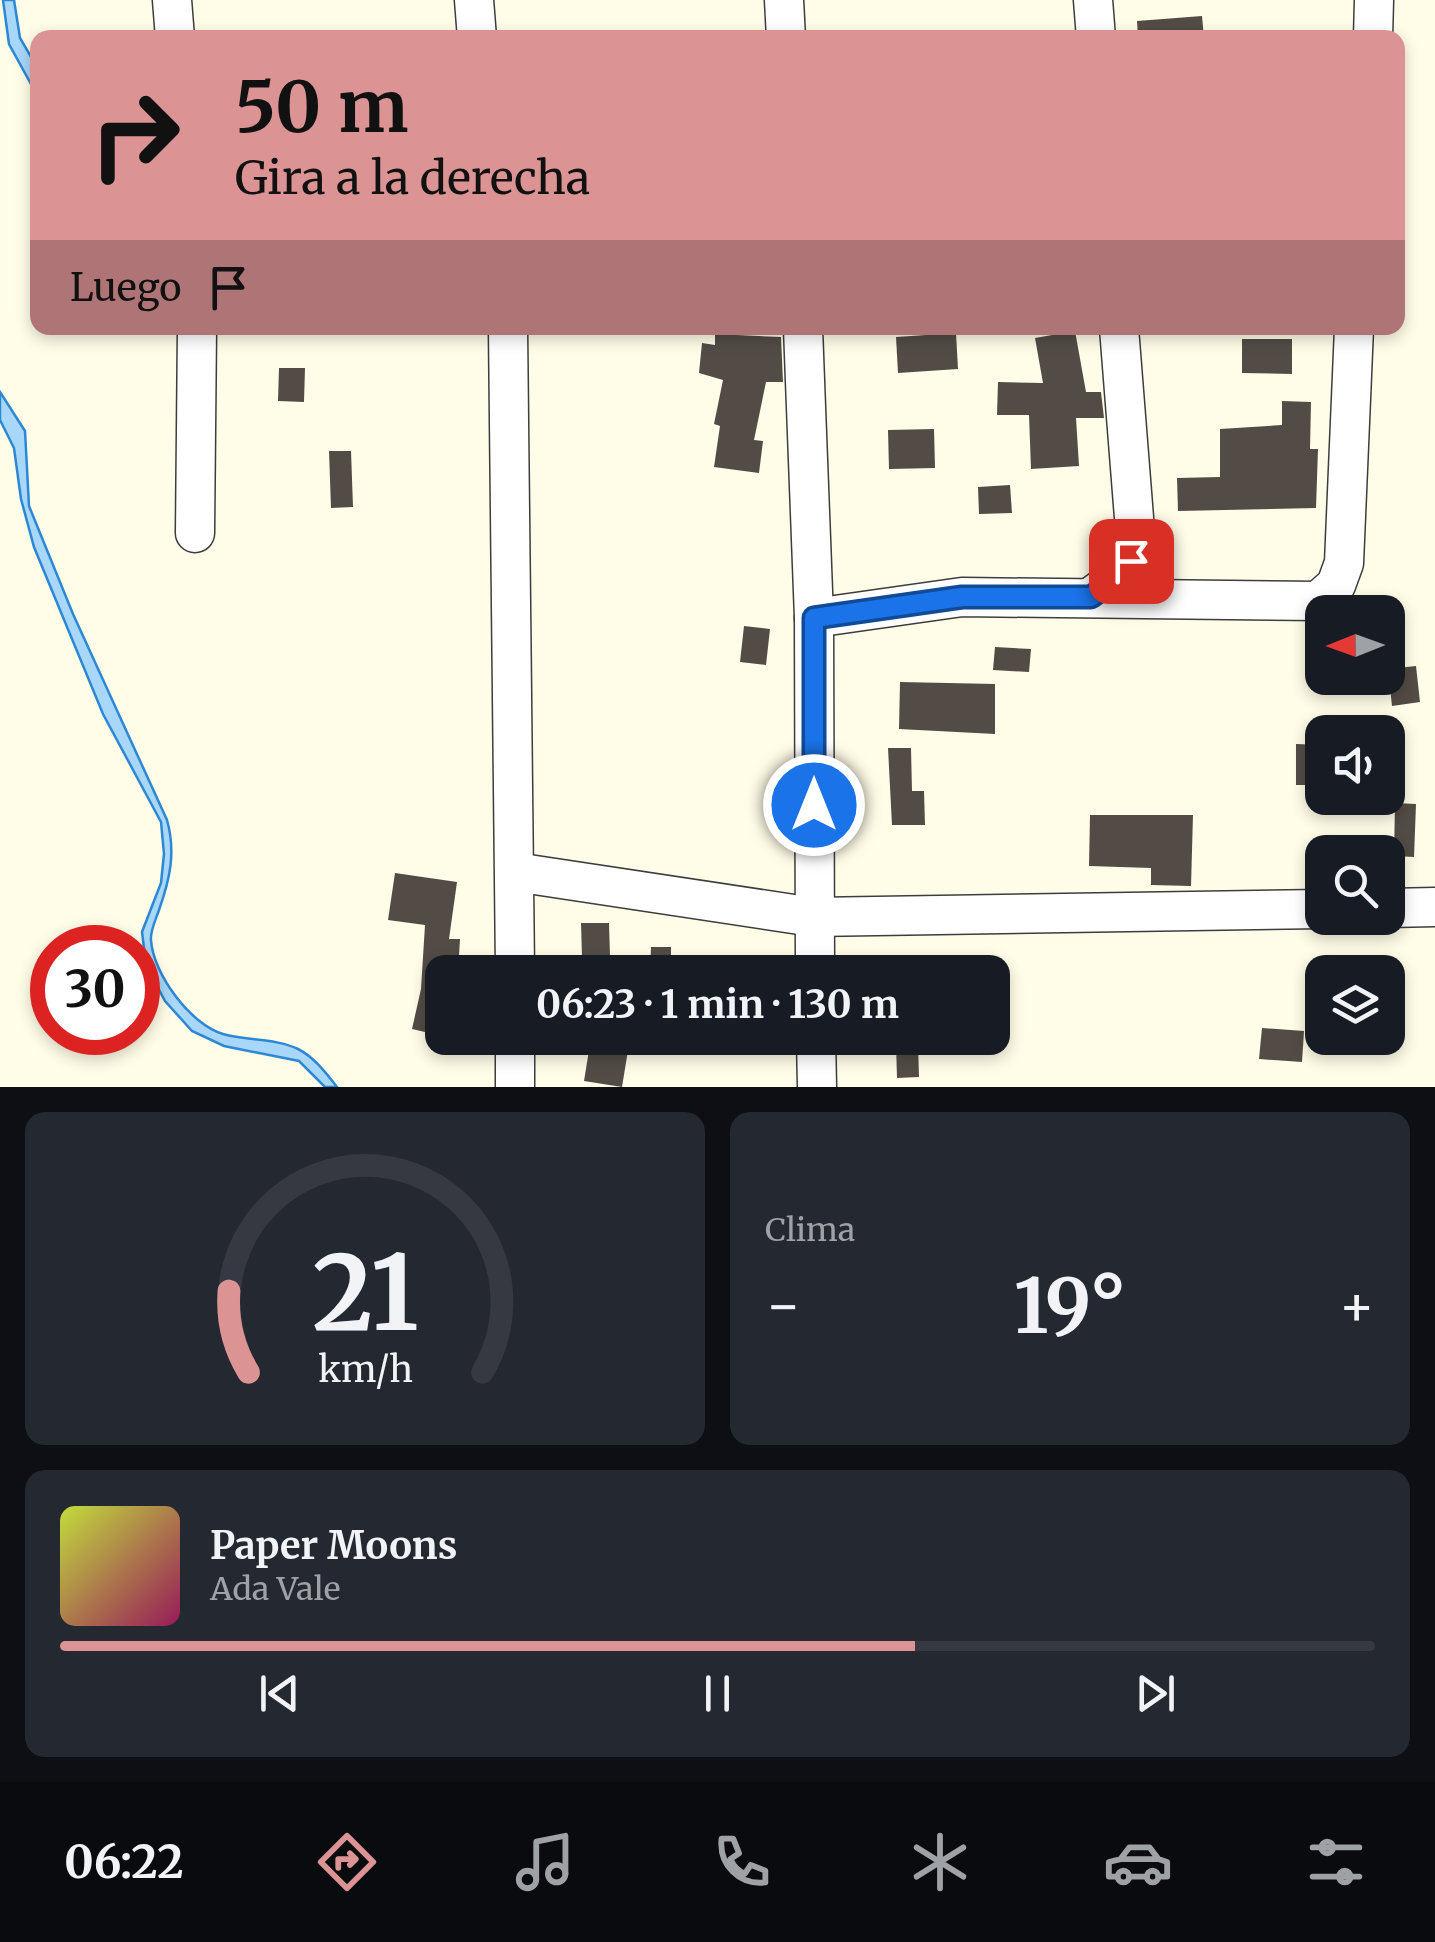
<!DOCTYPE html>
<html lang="es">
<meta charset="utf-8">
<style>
body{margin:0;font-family:Merriweather,serif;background:#242831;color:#f1f3f6;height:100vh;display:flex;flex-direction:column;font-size:38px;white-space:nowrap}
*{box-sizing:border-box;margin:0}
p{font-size:32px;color:#9ea1a6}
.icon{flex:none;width:55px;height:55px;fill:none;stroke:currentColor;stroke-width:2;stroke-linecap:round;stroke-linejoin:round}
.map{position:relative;height:1087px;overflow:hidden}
.sheet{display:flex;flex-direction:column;gap:25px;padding:25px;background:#0d0f14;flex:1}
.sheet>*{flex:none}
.guide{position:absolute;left:30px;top:30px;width:1375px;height:305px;border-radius:20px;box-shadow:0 5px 15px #0003;background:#db9394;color:#111;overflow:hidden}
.needle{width:65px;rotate:269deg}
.buttons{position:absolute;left:1305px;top:595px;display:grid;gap:20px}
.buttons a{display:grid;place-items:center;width:100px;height:100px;border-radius:20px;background:#171b24;box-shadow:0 5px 15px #0003;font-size:50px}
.speed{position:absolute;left:30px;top:925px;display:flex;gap:20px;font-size:50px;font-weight:700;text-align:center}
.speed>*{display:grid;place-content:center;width:130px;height:130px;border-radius:50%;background:#171b24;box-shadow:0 5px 15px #0003;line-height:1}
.speed .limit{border:15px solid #d22;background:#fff;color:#111}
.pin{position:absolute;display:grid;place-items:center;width:85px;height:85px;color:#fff;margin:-42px;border-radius:20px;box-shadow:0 5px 15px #0006}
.me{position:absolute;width:110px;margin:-55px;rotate:0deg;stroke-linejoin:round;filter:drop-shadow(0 0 8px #0008)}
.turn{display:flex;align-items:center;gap:35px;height:210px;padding:0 40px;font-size:45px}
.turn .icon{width:130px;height:130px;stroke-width:2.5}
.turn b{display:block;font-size:70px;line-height:85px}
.then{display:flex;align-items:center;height:95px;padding:0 40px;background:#0003;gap:20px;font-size:38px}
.big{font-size:75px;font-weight:700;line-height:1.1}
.sheet .card{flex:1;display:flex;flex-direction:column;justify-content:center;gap:15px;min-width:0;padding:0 35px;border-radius:20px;background:#242831}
.sheet .dial{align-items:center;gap:0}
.dial svg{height:260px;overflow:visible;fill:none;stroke:#363941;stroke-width:7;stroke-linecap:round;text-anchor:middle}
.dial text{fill:#f1f3f6;stroke:none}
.song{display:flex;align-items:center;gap:30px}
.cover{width:120px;height:120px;border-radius:15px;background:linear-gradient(135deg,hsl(70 70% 55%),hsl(330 70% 35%))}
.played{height:10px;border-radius:5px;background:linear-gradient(90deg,#db9394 65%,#363941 65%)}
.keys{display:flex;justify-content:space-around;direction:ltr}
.heat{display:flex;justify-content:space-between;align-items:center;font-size:55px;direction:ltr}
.sheet .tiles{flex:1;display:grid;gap:25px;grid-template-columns:1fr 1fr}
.card:last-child{grid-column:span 2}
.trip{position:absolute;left:425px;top:955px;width:585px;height:100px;border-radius:20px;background:#171b24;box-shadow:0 5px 15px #0003;font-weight:700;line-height:100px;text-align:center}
.menu{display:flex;height:160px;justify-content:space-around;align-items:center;background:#090b0e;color:#9ea1a6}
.menu .icon{width:70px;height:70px}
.menu .selected{color:#db9394}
.menu b{font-size:45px;color:#f1f3f6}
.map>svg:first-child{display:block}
</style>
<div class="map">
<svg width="1435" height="1087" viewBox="0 0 1435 1087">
<rect width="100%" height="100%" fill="#fffce7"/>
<g fill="#a9d7f9" stroke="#2c88d4" stroke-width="2.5">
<polygon points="3,0 14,0 20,38 37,67 37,95 9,44"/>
<path d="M 0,392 L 25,431 L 29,506 L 73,614 L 167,820 C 176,852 170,879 159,910 C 156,919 150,931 151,940 C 153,974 191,1025 223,1034 C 247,1041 275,1038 298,1049 C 314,1057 326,1073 337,1087 L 325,1087 L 299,1061 L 224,1046 L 192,1031 L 165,1001 L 146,965 L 142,932 L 161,883 L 164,854 L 161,822 L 103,714 L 34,547 L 21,499 L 14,448 L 0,420 Z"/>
</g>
<g fill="#534c46">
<polygon points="1202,16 1204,38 1138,38 1137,21"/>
<polygon points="1075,331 1086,392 1101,392 1104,418 1076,418 1079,466 1031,469 1029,415 997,415 998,382 1043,383 1035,338"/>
<polygon points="956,333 958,369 898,373 896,337"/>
<polygon points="715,334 781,337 783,382 766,382 754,440 763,441 759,473 714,467 720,426 714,424 723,380 699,373 702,343 715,345"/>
<polygon points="1242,339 1292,339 1292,374 1242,373"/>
<polygon points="279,368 305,368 304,402 278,401"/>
<polygon points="1282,401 1311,402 1310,449 1318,449 1316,508 1178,511 1177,478 1220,477 1220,429 1282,425"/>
<polygon points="934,429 935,468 889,469 888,430"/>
<polygon points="329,451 351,451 353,507 331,508"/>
<polygon points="1010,485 1012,513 979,514 978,487"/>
<polygon points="744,626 770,629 766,665 740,662"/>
<polygon points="995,647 1031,649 1029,672 993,670"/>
<polygon points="1416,666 1420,702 1392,706 1388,669"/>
<polygon points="900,682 995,684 995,734 899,729"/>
<polygon points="1296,744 1322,745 1322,785 1296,785"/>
<polygon points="888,748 911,748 912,791 924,791 925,825 892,825"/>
<polygon points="1395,803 1416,804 1414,857 1394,856"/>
<polygon points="1090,815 1193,815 1191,886 1151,885 1151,868 1089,866"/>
<polygon points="395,873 457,882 449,939 460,939 458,972 442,972 442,1036 412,1029 421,989 425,925 388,920"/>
<polygon points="581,923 609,923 610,956 582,957"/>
<polygon points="651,947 671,947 671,972 650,972"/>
<polygon points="1262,1028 1304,1031 1302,1062 1259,1059"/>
<polygon points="591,1038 630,1038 622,1087 584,1081"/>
<polygon points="918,1043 919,1077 897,1078 896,1044"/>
</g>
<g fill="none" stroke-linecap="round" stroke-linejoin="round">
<defs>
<g id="minor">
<polyline points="172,0 175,38"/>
<polyline points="474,0 477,38"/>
<polyline points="784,0 786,38"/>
<polyline points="1093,0 1096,38"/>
<polyline points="1373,38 1374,0"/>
<polyline points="508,328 515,972"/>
<polyline points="803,328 814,618 815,972"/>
<polyline points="195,533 197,328"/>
<path d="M 1091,597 C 1113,581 1129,570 1136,543 L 1119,328"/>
<polyline points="814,618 962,597 1318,601 1336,585 1344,563 1354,328"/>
<polyline points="515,872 813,917 1322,909"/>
<polyline points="1388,908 1435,907"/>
<polyline points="515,1038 515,1087"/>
<polyline points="816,1038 817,1087"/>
</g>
</defs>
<use href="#minor" stroke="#3d3d3d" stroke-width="41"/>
<use href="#minor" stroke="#fff" stroke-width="38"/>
</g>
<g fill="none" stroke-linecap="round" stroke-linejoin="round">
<defs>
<polyline id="route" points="814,805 814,618 962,597 1091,597 1120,576 1131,561"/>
</defs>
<use href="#route" stroke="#114b97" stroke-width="25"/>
<use href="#route" stroke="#1a73e8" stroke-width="18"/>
</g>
</svg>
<div class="buttons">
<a><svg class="needle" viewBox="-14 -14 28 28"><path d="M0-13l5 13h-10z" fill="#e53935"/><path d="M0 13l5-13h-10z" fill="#9ea1a6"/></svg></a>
<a><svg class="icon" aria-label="sound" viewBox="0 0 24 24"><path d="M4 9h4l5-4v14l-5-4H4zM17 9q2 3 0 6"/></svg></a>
<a><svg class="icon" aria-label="search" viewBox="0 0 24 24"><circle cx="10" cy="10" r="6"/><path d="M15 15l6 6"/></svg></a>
<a><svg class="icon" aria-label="layers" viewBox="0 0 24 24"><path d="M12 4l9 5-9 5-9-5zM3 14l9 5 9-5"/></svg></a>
</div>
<div class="speed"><div class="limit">30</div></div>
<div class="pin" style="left:1131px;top:561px;background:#d93025"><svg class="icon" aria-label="arrive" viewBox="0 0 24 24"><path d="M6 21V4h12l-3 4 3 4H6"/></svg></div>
<svg class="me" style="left:814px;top:805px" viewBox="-20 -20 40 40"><circle r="17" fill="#1a73e8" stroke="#fff" stroke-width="3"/><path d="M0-11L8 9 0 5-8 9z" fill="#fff"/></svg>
<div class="trip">06:23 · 1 min · 130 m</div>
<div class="guide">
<div class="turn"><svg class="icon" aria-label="right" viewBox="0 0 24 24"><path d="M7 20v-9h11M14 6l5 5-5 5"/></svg><div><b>50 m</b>Gira a la derecha</div></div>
<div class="then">Luego<svg class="icon" aria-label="arrive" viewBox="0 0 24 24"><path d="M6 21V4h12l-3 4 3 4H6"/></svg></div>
</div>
</div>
<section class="sheet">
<div class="tiles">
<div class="card dial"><svg viewBox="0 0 100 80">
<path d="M14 69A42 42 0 1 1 86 69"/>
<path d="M14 69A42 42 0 0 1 8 44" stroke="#db9394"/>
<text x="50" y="56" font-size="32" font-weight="700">21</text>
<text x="50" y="72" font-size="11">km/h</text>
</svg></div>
<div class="card"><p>Clima</p>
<div class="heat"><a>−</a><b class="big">19°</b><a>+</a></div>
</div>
<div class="card">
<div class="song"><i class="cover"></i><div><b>Paper Moons</b><p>Ada Vale</p></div></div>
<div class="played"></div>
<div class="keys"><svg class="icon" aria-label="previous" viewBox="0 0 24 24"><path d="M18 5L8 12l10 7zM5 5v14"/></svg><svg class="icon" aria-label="pause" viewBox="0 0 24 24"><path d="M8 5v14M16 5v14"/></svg><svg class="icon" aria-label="next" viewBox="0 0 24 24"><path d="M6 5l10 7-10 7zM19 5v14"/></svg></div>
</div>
</div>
</section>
<nav class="menu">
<b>06:22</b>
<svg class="icon selected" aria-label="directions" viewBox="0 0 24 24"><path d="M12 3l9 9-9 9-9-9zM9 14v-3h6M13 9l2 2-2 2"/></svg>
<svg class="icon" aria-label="music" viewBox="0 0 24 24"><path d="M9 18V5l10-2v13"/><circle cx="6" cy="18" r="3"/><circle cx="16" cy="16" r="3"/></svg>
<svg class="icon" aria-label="phone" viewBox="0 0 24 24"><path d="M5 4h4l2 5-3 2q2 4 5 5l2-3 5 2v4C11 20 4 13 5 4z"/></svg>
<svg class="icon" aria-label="climate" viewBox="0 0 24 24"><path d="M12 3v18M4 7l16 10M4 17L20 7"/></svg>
<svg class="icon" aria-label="car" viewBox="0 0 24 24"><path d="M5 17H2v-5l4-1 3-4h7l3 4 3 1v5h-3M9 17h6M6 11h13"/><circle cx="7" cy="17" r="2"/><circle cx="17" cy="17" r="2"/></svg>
<svg class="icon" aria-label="filters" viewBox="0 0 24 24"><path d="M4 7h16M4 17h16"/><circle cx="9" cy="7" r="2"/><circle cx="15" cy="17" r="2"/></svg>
</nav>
